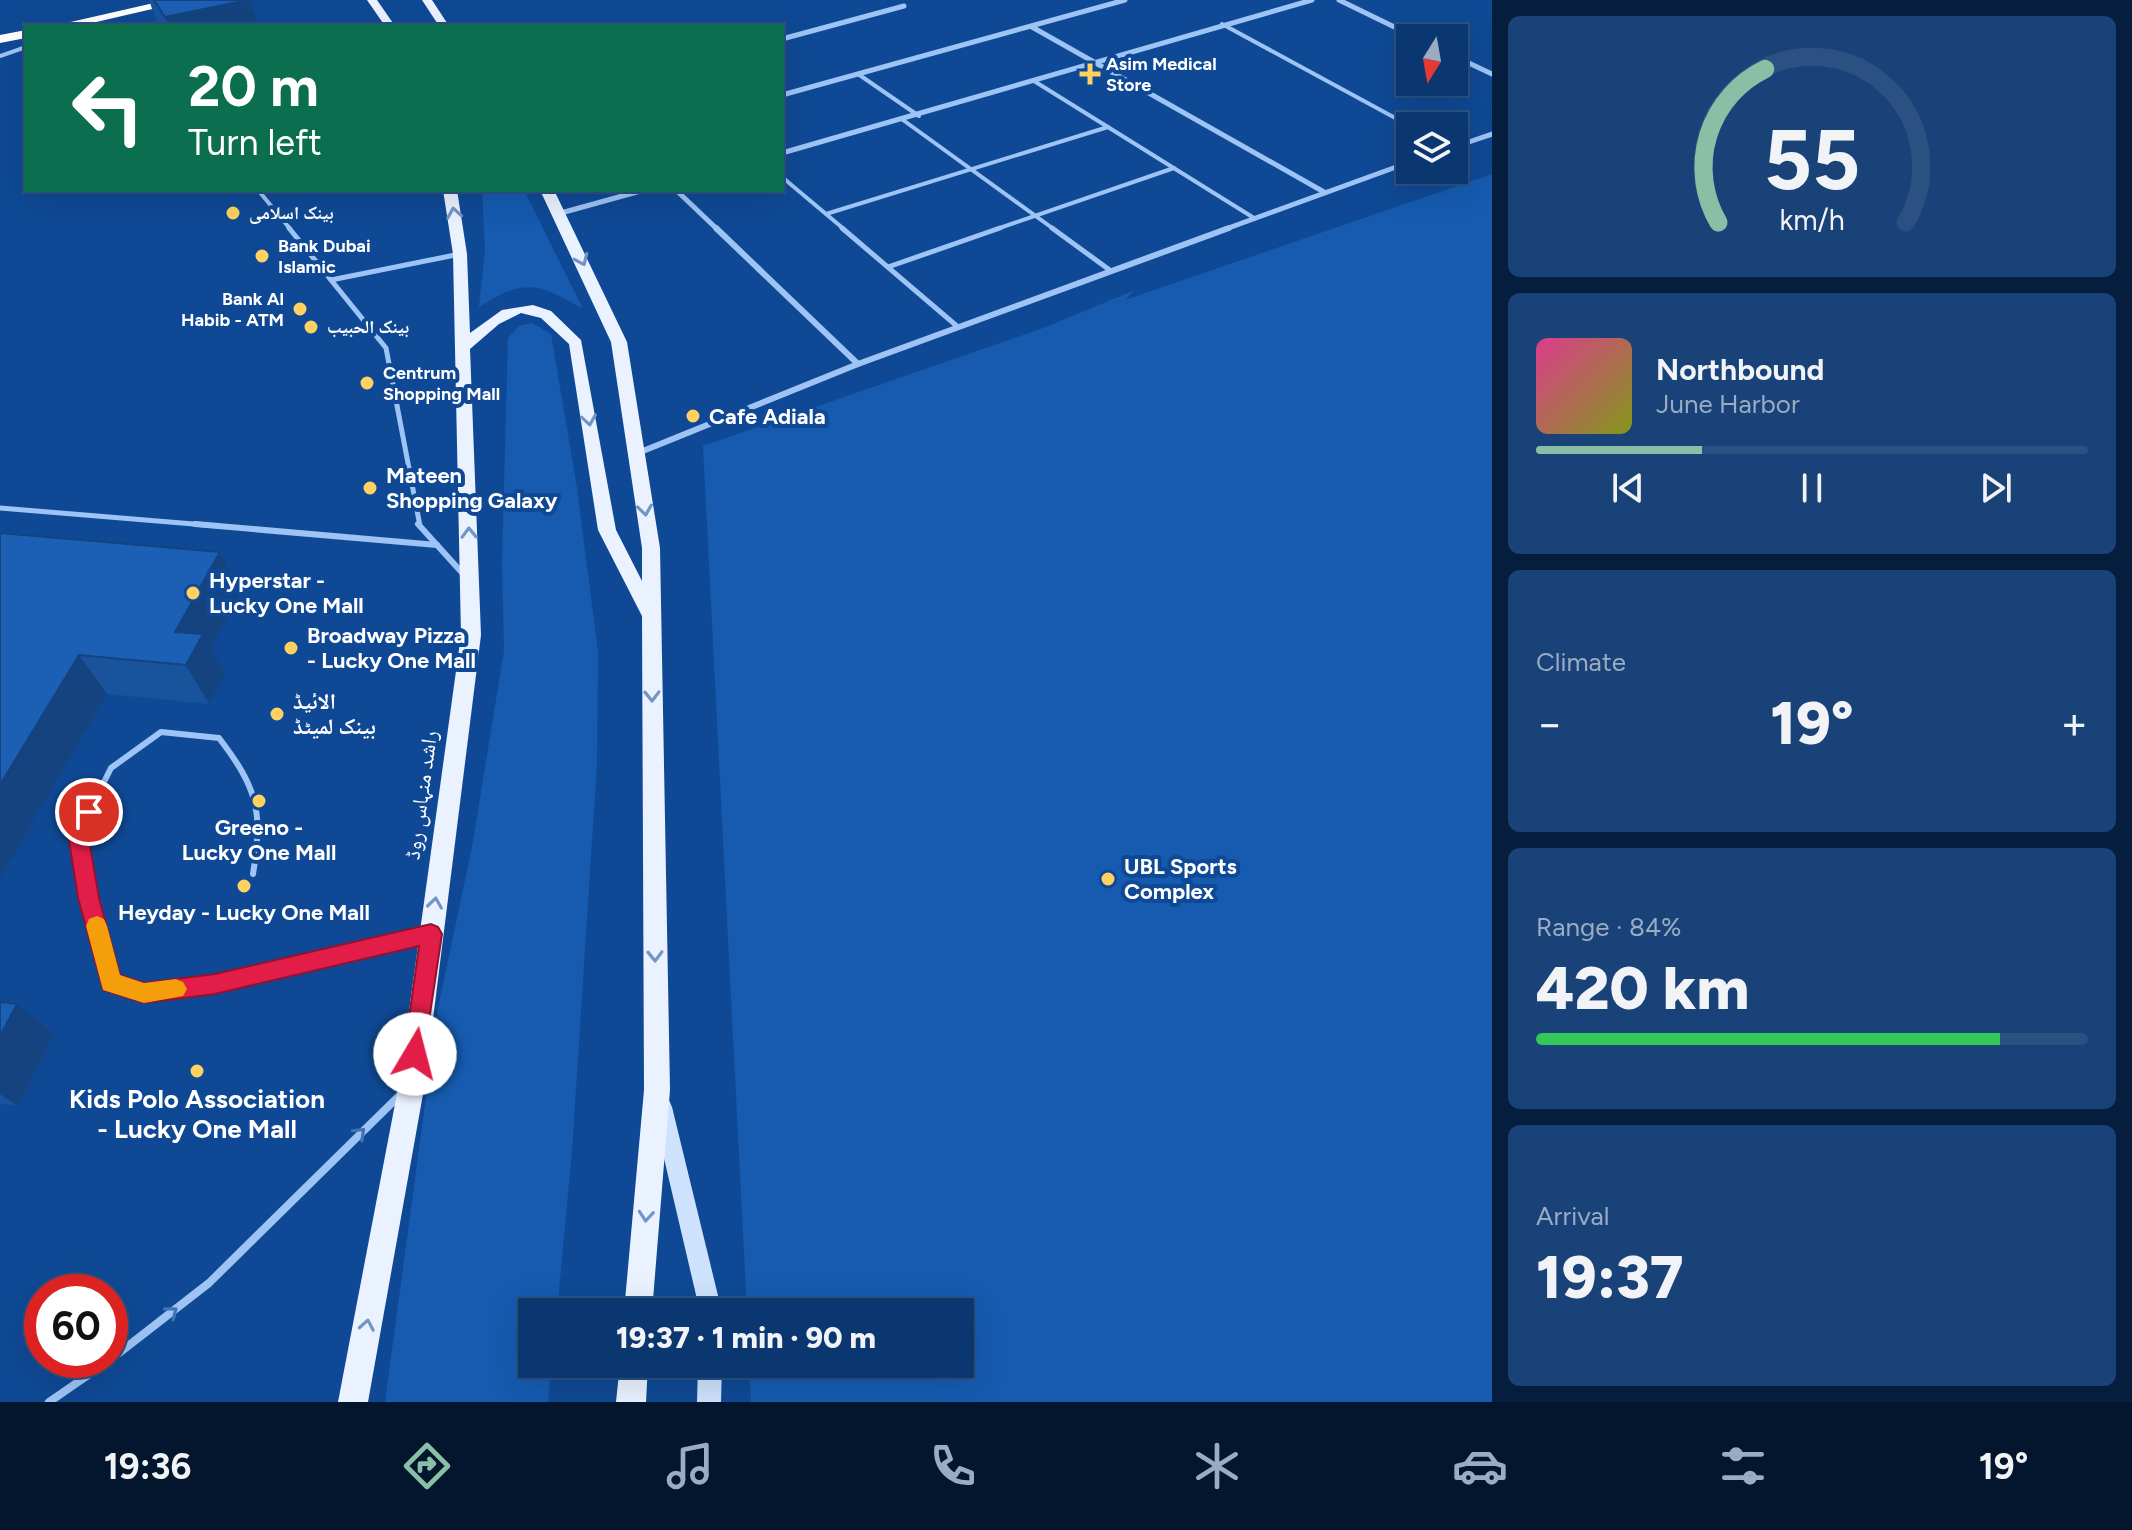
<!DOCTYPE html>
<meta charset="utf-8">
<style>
body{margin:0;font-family:Figtree,"Noto Naskh Arabic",sans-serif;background:#194278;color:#f1f3f6;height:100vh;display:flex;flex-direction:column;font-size:30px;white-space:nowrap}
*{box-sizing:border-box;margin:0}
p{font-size:26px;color:#9aacc3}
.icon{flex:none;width:44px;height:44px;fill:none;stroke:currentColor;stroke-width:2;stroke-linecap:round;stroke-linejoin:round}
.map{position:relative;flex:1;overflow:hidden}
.panel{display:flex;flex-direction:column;gap:16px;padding:16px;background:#061e3e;width:640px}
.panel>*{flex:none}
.guide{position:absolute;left:24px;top:24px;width:760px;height:168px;border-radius:0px;box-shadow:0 8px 32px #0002,0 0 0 2px #2b5183;background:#0b6e4f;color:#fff;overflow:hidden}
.needle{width:52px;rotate:191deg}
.buttons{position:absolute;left:1396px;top:24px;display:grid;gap:16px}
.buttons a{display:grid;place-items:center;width:72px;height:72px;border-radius:0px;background:#0b3770;box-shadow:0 8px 32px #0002,0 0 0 2px #2b5183;font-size:40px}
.speed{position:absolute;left:24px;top:1274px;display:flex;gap:16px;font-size:40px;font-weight:700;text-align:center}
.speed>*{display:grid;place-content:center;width:104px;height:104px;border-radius:50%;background:#0b3770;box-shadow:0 8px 32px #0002,0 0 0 2px #2b5183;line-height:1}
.speed .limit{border:12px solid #d22;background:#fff;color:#111}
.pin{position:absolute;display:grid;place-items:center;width:68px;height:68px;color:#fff;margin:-34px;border:4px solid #fff;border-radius:50%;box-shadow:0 2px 8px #0007}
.me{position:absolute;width:88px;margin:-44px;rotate:8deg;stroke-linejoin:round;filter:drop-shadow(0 0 6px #0008)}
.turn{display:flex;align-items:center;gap:28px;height:168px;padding:0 32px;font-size:36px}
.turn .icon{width:104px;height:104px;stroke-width:2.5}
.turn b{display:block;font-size:56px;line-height:68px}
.big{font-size:60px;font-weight:800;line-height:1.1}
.panel .widget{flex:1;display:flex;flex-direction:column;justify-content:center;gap:12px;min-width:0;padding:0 28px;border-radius:12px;background:#194278}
.panel .dial{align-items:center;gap:0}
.dial svg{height:208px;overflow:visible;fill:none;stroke:#2b5183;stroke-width:7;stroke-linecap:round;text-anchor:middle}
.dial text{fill:#f1f3f6;stroke:none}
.song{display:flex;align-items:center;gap:24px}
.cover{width:96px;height:96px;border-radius:12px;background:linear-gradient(135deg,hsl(330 70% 55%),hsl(70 70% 35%))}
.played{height:8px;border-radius:4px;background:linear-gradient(90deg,#8abfa5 30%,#2b5183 30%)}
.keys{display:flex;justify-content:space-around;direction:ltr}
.heat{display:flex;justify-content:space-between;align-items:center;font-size:44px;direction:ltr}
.charge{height:12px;border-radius:6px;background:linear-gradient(90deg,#34c759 84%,#2b5183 0)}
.trip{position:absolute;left:518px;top:1298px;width:456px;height:80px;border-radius:0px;background:#0b3770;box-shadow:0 8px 32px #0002,0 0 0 2px #2b5183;font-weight:800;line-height:80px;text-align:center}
.tabs{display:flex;height:128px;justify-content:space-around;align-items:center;background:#04162d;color:#9aacc3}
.tabs .icon{width:56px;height:56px}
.tabs .selected{color:#8abfa5}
.tabs b{font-size:36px;color:#f1f3f6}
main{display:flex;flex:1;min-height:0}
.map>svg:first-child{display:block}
</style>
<main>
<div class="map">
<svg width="1492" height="1402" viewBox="0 0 1492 1402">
<rect width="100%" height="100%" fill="#0f4995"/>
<g fill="#165bb0">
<polygon points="1492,174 1492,1402 751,1402 749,1364 960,1364 960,1312 747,1312 703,446 1046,327 1135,290 1125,300"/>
<path d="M 482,190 L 524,190 L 583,309 C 539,283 524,278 479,307 L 485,251 Z"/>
<polygon points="532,323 551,334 577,488 598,652 597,763 572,1151 557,1312 532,1312 532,1364 552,1364 548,1402 385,1402 438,1008 472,847 504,651 502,562 508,338 519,326"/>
</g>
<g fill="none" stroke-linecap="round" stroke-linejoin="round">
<g stroke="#9dc4f4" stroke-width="4">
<polyline points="1222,24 1410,126"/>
<polyline points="0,56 26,47"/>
<polyline points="858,74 919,116"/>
<polyline points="1034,81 1254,218"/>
<polyline points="903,120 1055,230"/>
<polyline points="782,177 845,230"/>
<polyline points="258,190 291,230"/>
<polyline points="826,214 1108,127"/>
<polyline points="994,230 1174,168"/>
</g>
<g stroke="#9dc4f4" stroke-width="5">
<polyline points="289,228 386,348 420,526"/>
<polyline points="842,228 958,327"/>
<polyline points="1052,228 1111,271"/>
<polyline points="888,267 1000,228"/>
<polyline points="331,280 460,254"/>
<polyline points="0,508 218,526"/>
</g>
<g stroke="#9dc4f4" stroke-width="6">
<polyline points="195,524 437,545"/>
<polyline points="418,524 465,576"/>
<path d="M 91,909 L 78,834 L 111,768 L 161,732 L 219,738 C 258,789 263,811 253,874"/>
</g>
<g stroke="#9dc4f4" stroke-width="8">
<polyline points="90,907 111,983 144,993 215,984 424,936"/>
<polyline points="110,1360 209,1283 402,1093"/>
<polyline points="49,1402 110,1360"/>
</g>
<g stroke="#9dc4f4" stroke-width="5">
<polyline points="1339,0 1417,38"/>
<polyline points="1032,27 1324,192"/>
<polyline points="782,39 904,6"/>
<polyline points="1454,56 1492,74"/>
<polyline points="782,95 1125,0"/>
<polyline points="1454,147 1492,134"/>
<polyline points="782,153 1312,0"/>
<polyline points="676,190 718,230"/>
<polyline points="561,213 644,190"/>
<polyline points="1223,230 1410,162"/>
</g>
<g stroke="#9dc4f4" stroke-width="6">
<polyline points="716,228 858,364"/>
<polyline points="638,453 858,364 1229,228"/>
</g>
<g fill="#cde2fd" fill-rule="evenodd">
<polygon points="662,1097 669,1100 672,1107 722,1312 700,1312 652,1107 655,1100"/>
<polygon points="698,1364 722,1364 721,1402 697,1402"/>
</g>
<g fill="#eaf2ff" fill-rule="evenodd">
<polygon points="367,0 377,0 395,26 385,26"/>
<polygon points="422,0 432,0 449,26 439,26"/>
<polygon points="443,190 457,190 467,254 470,333 502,310 533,305 551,311 581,340 616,530 642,581 642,548 611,342 540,190 554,190 627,342 660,548 670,1090 652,1312 624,1312 644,1090 642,616 598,530 569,344 541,318 521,313 499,324 470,349 481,635 425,1083 368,1402 338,1402 399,1083 461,635 453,254"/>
<polygon points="620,1364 648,1364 646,1402 616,1402"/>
</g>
<g fill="#fff" fill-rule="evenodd">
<polygon points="167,0 191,0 79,26 53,26"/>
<polygon points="26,30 26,38 0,43 0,35"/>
</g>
</g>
<g fill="#18539c">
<polygon points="149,0 250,0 258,26 158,26"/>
<polygon points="0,533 240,592 211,648 225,673 209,704 107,694 0,879"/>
<polygon points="0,1002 54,1034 18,1106 0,1104"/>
</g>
<g fill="#14437f">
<polygon points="250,0 258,26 168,26 165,17"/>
<polygon points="220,552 240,592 211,648 225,673 209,704 186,665 175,632"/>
<polygon points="79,655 107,694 0,879 0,785"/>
<polygon points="17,1004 54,1034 18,1106 0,1094 0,1036"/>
</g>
<g fill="#1c60b5" stroke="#14437f" stroke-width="2">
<polygon points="154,0 248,0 165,17"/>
<polygon points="0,533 220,552 175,632 203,634 186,665 79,655 0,785"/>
<polygon points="0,1002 17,1004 0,1036"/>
</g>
<defs><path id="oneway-chevron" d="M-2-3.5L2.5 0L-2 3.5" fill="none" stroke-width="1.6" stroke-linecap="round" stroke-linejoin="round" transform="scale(2)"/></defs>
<g stroke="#7295c5">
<use href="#oneway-chevron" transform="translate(454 213) rotate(-99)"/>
<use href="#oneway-chevron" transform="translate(582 260) rotate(66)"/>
<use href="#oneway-chevron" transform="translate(589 420) rotate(81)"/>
<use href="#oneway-chevron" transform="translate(645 510) rotate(82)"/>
<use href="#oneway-chevron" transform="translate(469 533) rotate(-91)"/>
<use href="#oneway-chevron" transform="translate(652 696) rotate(89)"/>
<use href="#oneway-chevron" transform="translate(435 903) rotate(-82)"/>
<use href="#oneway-chevron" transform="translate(655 956) rotate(89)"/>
<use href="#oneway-chevron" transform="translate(646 1216) rotate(95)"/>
<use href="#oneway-chevron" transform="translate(367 1325) rotate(-80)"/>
</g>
<g stroke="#4174b6">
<use href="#oneway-chevron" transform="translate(360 1133) rotate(-44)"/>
<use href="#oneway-chevron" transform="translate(172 1312) rotate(-38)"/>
</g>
<polygon fill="#e11d48" stroke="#92132f" stroke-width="2" points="89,803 99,812 88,834 99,898 120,975 144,983 215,974 431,924 438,927 442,934 423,1061 415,1065 407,1061 404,1054 419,946 215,994 144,1003 103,990 78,898 68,834 82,806"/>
<polygon fill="#f59e0b" points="97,916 104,919 107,926 120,975 144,983 176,979 183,982 187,989 183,996 144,1003 103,990 86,926 89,919"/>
<g fill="#ffd160" stroke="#0f4995" stroke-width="3">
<path d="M1086 62h8v8h8v8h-8v8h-8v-8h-8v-8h8z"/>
<circle cx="233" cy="213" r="8"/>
<circle cx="262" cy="256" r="8"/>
<circle cx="300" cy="309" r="8"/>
<circle cx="311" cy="327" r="8"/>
<circle cx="367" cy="383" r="8"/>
<circle cx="693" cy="416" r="8"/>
<circle cx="370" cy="488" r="8"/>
<circle cx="193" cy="593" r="8"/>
<circle cx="291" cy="648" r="8"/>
<circle cx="277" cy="714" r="8"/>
<circle cx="259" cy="801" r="8"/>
<circle cx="1108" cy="879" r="8"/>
<circle cx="244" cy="886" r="8"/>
<circle cx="197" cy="1071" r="8"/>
</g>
<g text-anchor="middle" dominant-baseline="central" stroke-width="8" stroke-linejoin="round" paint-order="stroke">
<g font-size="18" font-weight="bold" fill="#fff" stroke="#0f4995" text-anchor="start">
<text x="1106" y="64">Asim Medical<tspan x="1106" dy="21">Store</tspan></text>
<text x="249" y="213">بینک اسلامی</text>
<text x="278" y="246">Bank Dubai<tspan x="278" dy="21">Islamic</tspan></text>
<text x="284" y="299" text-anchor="end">Bank Al<tspan x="284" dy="21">Habib - ATM</tspan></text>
<text x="327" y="327">بينک الحبيب</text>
<text x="383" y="373">Centrum<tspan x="383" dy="21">Shopping Mall</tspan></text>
</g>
<g font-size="22" font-weight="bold" fill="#fff" stroke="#0f4995" text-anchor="start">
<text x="709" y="416">Cafe Adiala</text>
<text x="386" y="475">Mateen<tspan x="386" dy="25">Shopping Galaxy</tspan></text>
<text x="209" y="580">Hyperstar -<tspan x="209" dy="25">Lucky One Mall</tspan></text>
<text x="307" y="635">Broadway Pizza<tspan x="307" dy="25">- Lucky One Mall</tspan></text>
<text x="293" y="701">الائیڈ<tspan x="293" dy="25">بینک لمیٹڈ</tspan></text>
<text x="259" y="827" text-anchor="middle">Greeno -<tspan x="259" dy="25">Lucky One Mall</tspan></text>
<text x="1124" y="866">UBL Sports<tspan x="1124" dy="25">Complex</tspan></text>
<text x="244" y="912" text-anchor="middle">Heyday - Lucky One Mall</text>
</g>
<g font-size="22" fill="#fff" stroke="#0f4995">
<text transform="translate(421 795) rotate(-82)">راشد منہاس روڈ</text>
</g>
<g font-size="26" font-weight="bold" fill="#fff" stroke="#0f4995">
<text x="197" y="1099">Kids Polo Association<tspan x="197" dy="30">- Lucky One Mall</tspan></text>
</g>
</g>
</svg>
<div class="buttons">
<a><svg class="needle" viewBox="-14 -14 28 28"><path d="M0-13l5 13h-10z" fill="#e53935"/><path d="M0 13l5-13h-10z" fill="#9aacc3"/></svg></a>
<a><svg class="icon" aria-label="layers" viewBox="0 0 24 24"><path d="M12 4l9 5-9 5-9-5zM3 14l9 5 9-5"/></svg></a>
</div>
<div class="speed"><div class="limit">60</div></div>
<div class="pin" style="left:89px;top:812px;background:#d93025"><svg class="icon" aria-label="arrive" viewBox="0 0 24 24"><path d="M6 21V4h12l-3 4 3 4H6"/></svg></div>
<svg class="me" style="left:415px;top:1054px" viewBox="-20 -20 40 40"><circle r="19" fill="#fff"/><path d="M0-13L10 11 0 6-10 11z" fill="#e11d48"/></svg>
<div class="trip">19:37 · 1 min · 90 m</div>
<div class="guide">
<div class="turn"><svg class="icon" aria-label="left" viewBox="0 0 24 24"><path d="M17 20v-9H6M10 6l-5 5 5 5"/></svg><div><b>20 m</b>Turn left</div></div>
</div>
</div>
<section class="panel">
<div class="widget dial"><svg viewBox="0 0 100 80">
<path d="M14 69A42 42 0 1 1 86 69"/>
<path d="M14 69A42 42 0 0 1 32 10" stroke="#8abfa5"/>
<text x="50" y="56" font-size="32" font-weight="700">55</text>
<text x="50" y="72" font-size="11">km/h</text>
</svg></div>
<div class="widget">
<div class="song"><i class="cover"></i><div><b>Northbound</b><p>June Harbor</p></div></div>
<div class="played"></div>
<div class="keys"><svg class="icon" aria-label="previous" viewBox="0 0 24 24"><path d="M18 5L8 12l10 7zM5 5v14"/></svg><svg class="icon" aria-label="pause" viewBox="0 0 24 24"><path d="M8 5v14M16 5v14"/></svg><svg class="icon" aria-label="next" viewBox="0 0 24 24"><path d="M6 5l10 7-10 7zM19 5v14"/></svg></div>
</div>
<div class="widget"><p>Climate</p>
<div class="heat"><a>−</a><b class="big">19°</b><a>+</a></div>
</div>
<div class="widget"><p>Range · 84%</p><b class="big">420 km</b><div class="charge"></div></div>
<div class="widget"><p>Arrival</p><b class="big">19:37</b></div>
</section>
</main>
<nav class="tabs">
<b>19:36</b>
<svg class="icon selected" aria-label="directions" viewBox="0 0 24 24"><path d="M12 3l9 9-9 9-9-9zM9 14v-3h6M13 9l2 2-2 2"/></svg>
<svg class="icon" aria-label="music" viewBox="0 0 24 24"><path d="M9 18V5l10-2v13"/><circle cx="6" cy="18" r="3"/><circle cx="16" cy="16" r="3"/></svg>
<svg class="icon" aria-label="phone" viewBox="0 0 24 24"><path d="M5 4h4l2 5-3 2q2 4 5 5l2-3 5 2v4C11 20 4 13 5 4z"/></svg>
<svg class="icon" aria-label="climate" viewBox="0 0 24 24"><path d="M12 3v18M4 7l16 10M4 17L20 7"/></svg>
<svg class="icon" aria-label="car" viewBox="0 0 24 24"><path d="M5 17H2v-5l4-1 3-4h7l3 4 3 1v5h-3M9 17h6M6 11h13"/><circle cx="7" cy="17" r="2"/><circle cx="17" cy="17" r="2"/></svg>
<svg class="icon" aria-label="filters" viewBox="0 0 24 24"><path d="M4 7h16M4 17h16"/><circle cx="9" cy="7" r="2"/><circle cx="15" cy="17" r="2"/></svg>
<b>19°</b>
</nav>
